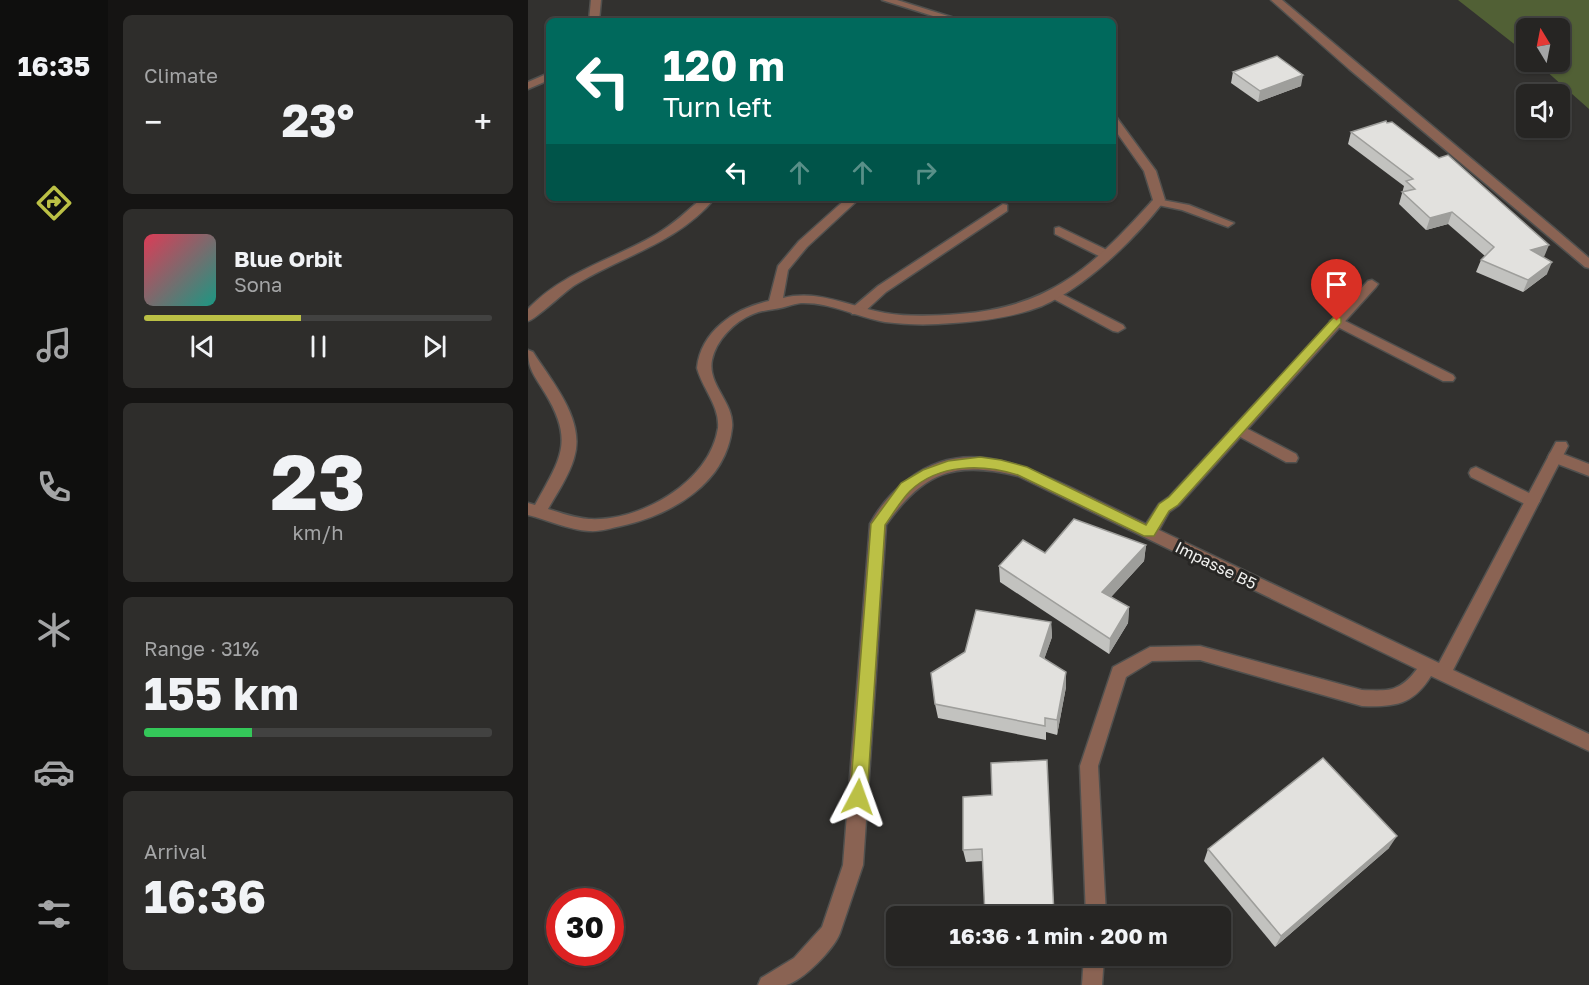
<!DOCTYPE html>
<meta charset="utf-8">
<style>
body{margin:0;font-family:"Golos Text",sans-serif;background:#2e2d2b;color:#f1f3f6;height:100vh;display:flex;flex-direction:column;font-size:22px;white-space:nowrap}
*{box-sizing:border-box;margin:0}
p{font-size:20px;color:#a4a5a6}
.icon{flex:none;width:33px;height:33px;fill:none;stroke:currentColor;stroke-width:2;stroke-linecap:round;stroke-linejoin:round}
.map{position:relative;flex:1;overflow:hidden}
.side{display:flex;flex-direction:column;gap:15px;padding:15px;background:#151413;width:420px}
.side>*{flex:none}
.guide{position:absolute;left:18px;top:18px;width:570px;height:183px;border-radius:9px;box-shadow:0 2px 4px #0004,0 0 0 2px #424241;background:#00695c;color:#fff;overflow:hidden}
.needle{width:39px;rotate:350deg}
.fabs{position:absolute;left:988px;top:18px;display:grid;gap:12px}
.fabs a{display:grid;place-items:center;width:54px;height:54px;border-radius:9px;background:#262523;box-shadow:0 2px 4px #0004,0 0 0 2px #424241;font-size:30px}
.speed{position:absolute;left:18px;top:888px;display:flex;gap:12px;font-size:30px;font-weight:700;text-align:center}
.speed>*{display:grid;place-content:center;width:78px;height:78px;border-radius:50%;background:#262523;box-shadow:0 2px 4px #0004,0 0 0 2px #424241;line-height:1}
.speed .limit{border:9px solid #d22;background:#fff;color:#111}
.pin{position:absolute;display:grid;place-items:center;width:51px;height:51px;color:#fff;margin:-62px -26px;border-radius:50% 50% 50% 0;rotate:-45deg;box-shadow:0 0 6px #0007}
.pin .icon{rotate:45deg}
.me{position:absolute;width:66px;margin:-33px;rotate:4deg;stroke-linejoin:round;filter:drop-shadow(0 0 4px #0008)}
.turn{display:flex;align-items:center;gap:21px;height:126px;padding:0 18px;font-size:27px}
.turn .icon{width:78px;height:78px;stroke-width:2.5}
.turn b{display:block;font-size:42px;line-height:51px}
.lanes{display:flex;align-items:center;height:57px;padding:0 18px;background:#0003;justify-content:center;gap:30px;direction:ltr}
.lanes .off{opacity:.35}
.big{font-size:45px;font-weight:700;line-height:1.1}
.side .card{flex:1;display:flex;flex-direction:column;justify-content:center;gap:9px;min-width:0;padding:0 21px;border-radius:9px;background:#2e2d2b}
.side .dial{align-items:center;gap:0}
.dial b{font-size:78px;line-height:1}
.song{display:flex;align-items:center;gap:18px}
.cover{width:72px;height:72px;border-radius:9px;background:linear-gradient(135deg,hsl(350 70% 55%),hsl(170 70% 35%))}
.played{height:6px;border-radius:3px;background:linear-gradient(90deg,#bbc045 45%,#424241 45%)}
.keys{display:flex;justify-content:space-around;direction:ltr}
.heat{display:flex;justify-content:space-between;align-items:center;font-size:33px;direction:ltr}
.charge{height:9px;border-radius:4px;background:linear-gradient(90deg,#34c759 31%,#424241 0)}
.trip{position:absolute;left:358px;top:906px;width:345px;height:60px;border-radius:9px;background:#262523;box-shadow:0 2px 4px #0004,0 0 0 2px #424241;font-weight:700;line-height:60px;text-align:center}
main{display:flex;flex:1;min-height:0}
.tab-bar{display:flex;flex-direction:column;width:108px;justify-content:space-around;align-items:center;background:#0f0f0e;color:#a4a5a6}
.tab-bar .icon{width:42px;height:42px}
.tab-bar .on{color:#bbc045}
.tab-bar b{font-size:27px;color:#f1f3f6}
.map>svg:first-child{display:block}
</style>
<main>
<nav class="tab-bar">
<b>16:35</b>
<svg class="icon on" aria-label="directions" viewBox="0 0 24 24"><path d="M12 3l9 9-9 9-9-9zM9 14v-3h6M13 9l2 2-2 2"/></svg>
<svg class="icon" aria-label="music" viewBox="0 0 24 24"><path d="M9 18V5l10-2v13"/><circle cx="6" cy="18" r="3"/><circle cx="16" cy="16" r="3"/></svg>
<svg class="icon" aria-label="phone" viewBox="0 0 24 24"><path d="M5 4h4l2 5-3 2q2 4 5 5l2-3 5 2v4C11 20 4 13 5 4z"/></svg>
<svg class="icon" aria-label="climate" viewBox="0 0 24 24"><path d="M12 3v18M4 7l16 10M4 17L20 7"/></svg>
<svg class="icon" aria-label="car" viewBox="0 0 24 24"><path d="M5 17H2v-5l4-1 3-4h7l3 4 3 1v5h-3M9 17h6M6 11h13"/><circle cx="7" cy="17" r="2"/><circle cx="17" cy="17" r="2"/></svg>
<svg class="icon" aria-label="filters" viewBox="0 0 24 24"><path d="M4 7h16M4 17h16"/><circle cx="9" cy="7" r="2"/><circle cx="15" cy="17" r="2"/></svg>
</nav>
<section class="side">
<div class="card"><p>Climate</p>
<div class="heat"><a>−</a><b class="big">23°</b><a>+</a></div>
</div>
<div class="card">
<div class="song"><i class="cover"></i><div><b>Blue Orbit</b><p>Sona</p></div></div>
<div class="played"></div>
<div class="keys"><svg class="icon" aria-label="previous" viewBox="0 0 24 24"><path d="M18 5L8 12l10 7zM5 5v14"/></svg><svg class="icon" aria-label="pause" viewBox="0 0 24 24"><path d="M8 5v14M16 5v14"/></svg><svg class="icon" aria-label="next" viewBox="0 0 24 24"><path d="M6 5l10 7-10 7zM19 5v14"/></svg></div>
</div>
<div class="card dial"><b>23</b><p>km/h</p></div>
<div class="card"><p>Range · 31%</p><b class="big">155 km</b><div class="charge"></div></div>
<div class="card"><p>Arrival</p><b class="big">16:36</b></div>
</section>
<div class="map">
<svg width="1061" height="985" viewBox="0 0 1061 985">
<rect width="100%" height="100%" fill="#32312f"/>
<polygon fill="#516035" points="930,0 1061,0 1061,109 1008,62 1032,62 1032,28 999,28 999,54"/>
<g fill="none" stroke-linecap="round" stroke-linejoin="round">
<defs>
<g id="service">
<polygon points="629,199 661,205 706,223 700,227 654,210 625,204 623,202"/>
<polygon points="475,204 479,205 479,211 358,292 334,314 324,314 323,311 324,308 350,286"/>
<polygon points="531,227 581,251 583,254 581,257 573,257 527,234 527,228"/>
<polygon points="526,290 595,325 597,328 590,332 585,331 522,297 520,294"/>
<polygon points="809,317 925,375 927,378 925,381 915,381 804,324 802,321"/>
<polygon points="710,424 768,454 770,458 768,462 758,462 705,433 703,429"/>
<polygon points="1027,451 1061,464 1061,476 1022,461 1020,457 1022,453"/>
<polygon points="948,467 1009,497 1012,501 1009,505 999,505 943,477 941,473 943,469"/>
</g>
<g id="minor">
<polygon points="63,0 73,0 71,21 61,21"/>
<polygon points="354,0 369,0 436,21 421,21"/>
<polygon points="21,73 21,80 0,89 0,82"/>
<path d="M 585,117 L 589,118 L 628,171 L 637,200 C 607,239 559,286 514,306 C 486,317 455,321 425,323 C 403,325 380,325 357,322 C 329,317 302,302 273,303 C 264,304 256,308 247,309 C 240,310 232,311 225,314 C 207,321 188,340 184,360 C 179,385 207,403 204,428 C 198,484 143,515 93,526 C 83,528 72,532 61,531 C 41,530 20,520 0,515 L 0,503 L 7,505 C 32,459 47,442 17,393 C 7,376 0,370 0,350 L 5,352 C 24,382 58,420 46,458 C 41,476 29,493 20,509 C 33,513 47,518 61,519 C 112,522 182,482 190,428 C 192,406 174,388 169,368 C 173,330 208,308 241,301 L 250,266 L 271,241 L 319,198 L 332,198 L 279,247 L 260,270 L 255,298 C 291,289 322,307 357,313 C 381,317 406,316 431,314 C 524,307 565,266 625,200 L 616,171 L 585,127 Z"/>
<path d="M 174,198 L 187,198 C 150,243 94,256 47,285 C 36,292 7,320 0,321 L 0,309 C 35,272 84,260 127,235 C 145,225 159,211 174,198 Z"/>
<path d="M 844,280 L 850,284 L 848,287 L 651,505 L 641,512 L 631,530 L 911,663 L 1028,442 L 1038,442 L 1040,446 L 925,670 L 1061,734 L 1061,751 L 903,676 C 885,705 867,707 834,706 L 672,660 L 624,661 L 598,677 L 570,766 L 578,916 L 558,916 L 552,766 L 585,667 L 622,647 L 672,646 L 834,690 C 861,691 872,692 889,669 L 490,476 C 427,460 395,472 358,525 L 335,865 L 312,933 C 306,949 275,981 258,985 C 250,985 238,985 230,985 L 233,978 L 266,958 L 294,927 L 315,865 L 342,524 C 351,507 365,491 381,479 C 434,438 490,463 544,488 C 569,500 593,512 618,524 L 631,504 L 641,497 L 840,281 Z"/>
<polygon points="556,956 576,956 574,985 554,985"/>
</g>
<polygon id="tertiary" points="743,0 754,0 1026,228 1061,258 1061,268 1057,267 821,69"/>
</defs>
<use href="#service" stroke="#50504e" stroke-width="3"/>
<use href="#minor" stroke="#50504e" stroke-width="3"/>
<use href="#tertiary" stroke="#50504e" stroke-width="3"/>
<use href="#service" fill="#8a6353" fill-rule="evenodd"/>
<use href="#minor" fill="#8a6353" fill-rule="evenodd"/>
<use href="#tertiary" fill="#8a6353" fill-rule="evenodd"/>
</g>
<g fill="#c2c2bf">
<polygon points="705,72 773,86 730,102 703,83"/>
<polygon points="823,132 1015,257 1019,274 995,292 948,272 953,260 957,256 920,224 898,230 871,204 876,186 820,144"/>
<polygon points="618,545 616,561 583,597 601,607 600,623 581,654 472,582 471,566"/>
<polygon points="523,622 524,637 516,659 538,687 529,735 518,732 518,740 410,718 407,704"/>
<polygon points="464,795 455,861 438,862 435,850"/>
<polygon points="861,848 747,947 676,861 680,849"/>
</g>
<g fill="#9e9e9b">
<polygon points="775,75 773,86 730,102 732,91"/>
<polygon points="924,212 920,224 898,230 902,218"/>
<polygon points="1021,245 1016,257 1003,250"/>
<polygon points="1024,262 1019,274 995,292 1000,280"/>
<polygon points="618,545 616,561 573,608 574,592"/>
<polygon points="601,607 600,623 581,654 582,639"/>
<polygon points="523,622 524,637 512,671 512,656"/>
<polygon points="538,672 538,687 529,735 529,720"/>
<polygon points="869,836 861,848 747,947 753,936"/>
</g>
<g fill="#e2e1de" stroke="#9e9e9b" stroke-width="1.5">
<polygon points="749,56 775,75 732,91 705,72"/>
<polygon points="858,121 859,123 864,122 911,158 920,155 1021,245 1003,250 1024,262 1000,280 953,260 966,247 924,212 902,218 874,192 887,189 878,181 885,179 823,132"/>
<polygon points="546,519 618,545 574,592 601,607 582,639 471,566 495,540 517,553"/>
<polygon points="448,610 523,622 512,656 538,672 529,720 517,718 517,726 407,704 403,673 437,652"/>
<polygon points="795,758 869,836 753,936 680,849"/>
<polygon points="519,760 526,916 457,916 454,849 435,850 435,797 464,795 463,763"/>
</g>
<path fill="#bbc045" stroke="#7a7d2d" stroke-width="1.5" d="M 809,317 L 813,318 L 813,323 L 650,505 L 641,511 L 626,536 L 616,536 L 490,475 C 455,464 411,463 382,491 C 373,500 365,514 357,525 L 339,797 L 336,803 L 330,805 L 324,803 L 322,797 L 343,524 L 373,483 L 395,470 L 420,461 L 452,457 L 473,460 L 499,467 L 618,525 L 631,504 L 641,497 L 805,318 Z"/>
<g text-anchor="middle" dominant-baseline="central" stroke-width="6" stroke-linejoin="round" paint-order="stroke">
<g font-size="16" fill="#f0f0ee" stroke="#282725">
<text transform="translate(688 565) rotate(26)">Impasse B5</text>
</g>
</g>
</svg>
<div class="fabs">
<a><svg class="needle" viewBox="-14 -14 28 28"><path d="M0-13l5 13h-10z" fill="#e53935"/><path d="M0 13l5-13h-10z" fill="#a4a5a6"/></svg></a>
<a><svg class="icon" aria-label="sound" viewBox="0 0 24 24"><path d="M4 9h4l5-4v14l-5-4H4zM17 9q2 3 0 6"/></svg></a>
</div>
<div class="speed"><div class="limit">30</div></div>
<div class="pin" style="left:809px;top:321px;background:#d93025"><svg class="icon" aria-label="arrive" viewBox="0 0 24 24"><path d="M6 21V4h12l-3 4 3 4H6"/></svg></div>
<svg class="me" style="left:330px;top:797px" viewBox="-20 -20 40 40"><path d="M0-17L14 15 0 8-14 15z" fill="#bbc045" stroke="#fff" stroke-width="4"/></svg>
<div class="trip">16:36 · 1 min · 200 m</div>
<div class="guide">
<div class="turn"><svg class="icon" aria-label="left" viewBox="0 0 24 24"><path d="M17 20v-9H6M10 6l-5 5 5 5"/></svg><div><b>120 m</b>Turn left</div></div>
<div class="lanes"><svg class="icon" aria-label="left" viewBox="0 0 24 24"><path d="M17 20v-9H6M10 6l-5 5 5 5"/></svg><svg class="icon off" aria-label="ahead" viewBox="0 0 24 24"><path d="M12 20V5M6 11l6-6 6 6"/></svg><svg class="icon off" aria-label="ahead" viewBox="0 0 24 24"><path d="M12 20V5M6 11l6-6 6 6"/></svg><svg class="icon off" aria-label="right" viewBox="0 0 24 24"><path d="M7 20v-9h11M14 6l5 5-5 5"/></svg></div>
</div>
</div>
</main>
